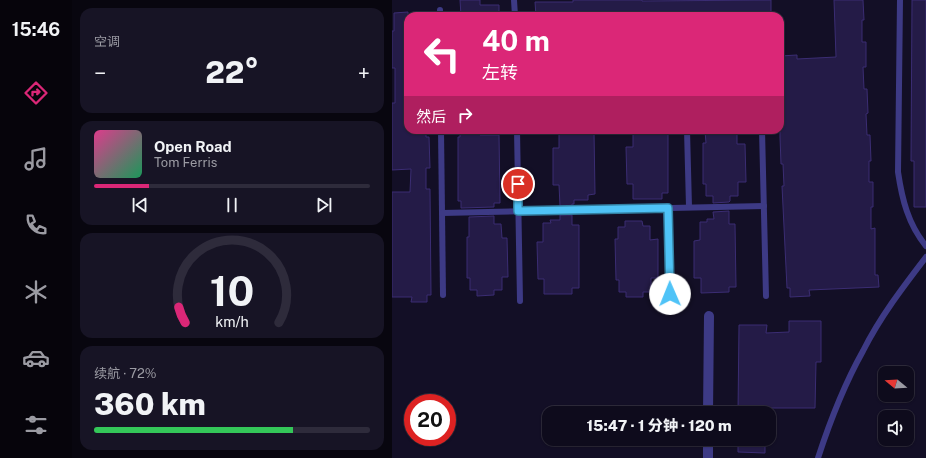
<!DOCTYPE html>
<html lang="zh">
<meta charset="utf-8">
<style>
body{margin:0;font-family:"Public Sans","Noto Sans SC",sans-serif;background:#171425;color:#f1f3f6;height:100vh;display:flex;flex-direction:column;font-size:15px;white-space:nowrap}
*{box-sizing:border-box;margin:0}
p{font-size:13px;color:#9b9ba3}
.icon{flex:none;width:22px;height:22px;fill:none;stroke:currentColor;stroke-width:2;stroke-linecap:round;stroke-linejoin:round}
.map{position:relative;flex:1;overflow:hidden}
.side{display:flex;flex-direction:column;gap:8px;padding:8px;background:#08060f;width:320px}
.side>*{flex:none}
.top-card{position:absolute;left:12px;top:12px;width:380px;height:122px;border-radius:12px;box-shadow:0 1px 3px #0004,0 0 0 1px #2e2b3b;background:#db2777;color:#fff;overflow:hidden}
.needle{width:26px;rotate:288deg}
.tools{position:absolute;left:486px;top:366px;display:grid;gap:8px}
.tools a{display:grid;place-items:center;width:36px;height:36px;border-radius:8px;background:#0e0b1c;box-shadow:0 1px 3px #0004,0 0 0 1px #2e2b3b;font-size:20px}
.speed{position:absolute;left:12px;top:394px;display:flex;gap:8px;font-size:20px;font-weight:700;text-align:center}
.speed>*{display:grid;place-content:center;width:52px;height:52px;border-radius:50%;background:#0e0b1c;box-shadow:0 1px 3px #0004,0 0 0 1px #2e2b3b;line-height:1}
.speed .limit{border:6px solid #d22;background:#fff;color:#111}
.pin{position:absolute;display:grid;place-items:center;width:34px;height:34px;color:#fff;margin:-17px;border:2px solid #fff;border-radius:50%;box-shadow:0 1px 4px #0007}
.me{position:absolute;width:44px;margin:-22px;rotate:359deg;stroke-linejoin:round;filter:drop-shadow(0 0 3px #0008)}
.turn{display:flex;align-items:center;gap:14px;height:84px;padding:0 12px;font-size:18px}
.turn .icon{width:52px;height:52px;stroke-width:2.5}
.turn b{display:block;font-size:28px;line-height:34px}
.then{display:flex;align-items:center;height:38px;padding:0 12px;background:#0003;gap:8px;font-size:15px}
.big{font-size:30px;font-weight:800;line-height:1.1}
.side .card{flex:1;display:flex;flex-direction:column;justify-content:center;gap:6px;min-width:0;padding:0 14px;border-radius:12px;background:#171425}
.side .dial{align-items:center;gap:0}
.dial svg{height:104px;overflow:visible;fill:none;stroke:#2e2b3b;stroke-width:7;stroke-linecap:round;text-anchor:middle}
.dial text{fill:#f1f3f6;stroke:none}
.song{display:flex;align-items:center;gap:12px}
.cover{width:48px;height:48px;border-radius:6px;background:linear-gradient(135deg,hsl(330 70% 55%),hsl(150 70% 35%))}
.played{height:4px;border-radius:2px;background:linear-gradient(90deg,#db2777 20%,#2e2b3b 20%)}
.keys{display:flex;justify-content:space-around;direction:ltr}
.heat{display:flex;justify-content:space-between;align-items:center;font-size:22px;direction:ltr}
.charge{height:6px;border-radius:3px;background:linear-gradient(90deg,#34c759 72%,#2e2b3b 0)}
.trip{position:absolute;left:150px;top:406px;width:234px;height:40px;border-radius:12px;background:#0e0b1c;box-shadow:0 1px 3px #0004,0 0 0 1px #2e2b3b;font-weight:800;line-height:40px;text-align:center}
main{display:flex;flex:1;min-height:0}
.tabs{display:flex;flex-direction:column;width:72px;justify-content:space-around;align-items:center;background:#06040b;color:#9b9ba3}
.tabs .icon{width:28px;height:28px}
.tabs .current{color:#db2777}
.tabs b{font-size:18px;color:#f1f3f6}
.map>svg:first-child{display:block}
</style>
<main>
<nav class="tabs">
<b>15:46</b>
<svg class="icon current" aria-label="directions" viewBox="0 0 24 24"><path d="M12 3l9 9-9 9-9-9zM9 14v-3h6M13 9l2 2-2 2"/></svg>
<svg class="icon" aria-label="music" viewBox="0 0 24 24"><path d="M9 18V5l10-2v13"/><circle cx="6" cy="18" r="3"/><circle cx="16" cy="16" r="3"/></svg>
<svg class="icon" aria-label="phone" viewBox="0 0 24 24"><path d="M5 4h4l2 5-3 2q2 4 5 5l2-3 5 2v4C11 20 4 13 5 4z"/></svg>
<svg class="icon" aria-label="climate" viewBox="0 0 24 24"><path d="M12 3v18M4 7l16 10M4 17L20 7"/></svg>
<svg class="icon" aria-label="car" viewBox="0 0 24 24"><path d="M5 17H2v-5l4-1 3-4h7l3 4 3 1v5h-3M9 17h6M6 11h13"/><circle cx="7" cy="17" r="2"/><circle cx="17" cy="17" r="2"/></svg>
<svg class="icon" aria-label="filters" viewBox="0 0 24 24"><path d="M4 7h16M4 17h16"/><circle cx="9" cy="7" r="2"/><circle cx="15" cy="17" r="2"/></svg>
</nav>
<section class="side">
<div class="card"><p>空调</p>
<div class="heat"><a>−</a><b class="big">22°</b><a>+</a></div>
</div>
<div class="card">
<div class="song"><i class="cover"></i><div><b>Open Road</b><p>Tom Ferris</p></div></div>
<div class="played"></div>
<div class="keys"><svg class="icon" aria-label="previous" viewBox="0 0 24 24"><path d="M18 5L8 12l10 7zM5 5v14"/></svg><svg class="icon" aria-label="pause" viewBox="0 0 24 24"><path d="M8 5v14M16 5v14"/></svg><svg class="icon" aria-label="next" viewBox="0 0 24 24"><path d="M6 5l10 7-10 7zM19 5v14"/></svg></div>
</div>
<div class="card dial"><svg viewBox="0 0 100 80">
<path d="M14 69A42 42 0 1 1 86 69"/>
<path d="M14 69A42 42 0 0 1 9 57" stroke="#db2777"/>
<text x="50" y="56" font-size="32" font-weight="700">10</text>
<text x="50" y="72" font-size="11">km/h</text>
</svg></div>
<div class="card"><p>续航 · 72%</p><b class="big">360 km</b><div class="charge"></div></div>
</section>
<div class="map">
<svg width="534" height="458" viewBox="0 0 534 458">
<rect width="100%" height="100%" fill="#130f26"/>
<g fill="#241b47" stroke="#3b2d73">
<polygon points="68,0 88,0 88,5 107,5 107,16 69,16"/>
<polygon points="181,0 250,0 250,1 379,0 379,16 144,16 143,2 181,2"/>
<polygon points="442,0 471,0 472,20 470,20 470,42 474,42 474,67 471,67 472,89 475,89 476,113 474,114 475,135 478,135 479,161 477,161 477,182 481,182 481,207 479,207 479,229 483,228 483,275 486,275 487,287 417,290 418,296 398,297 398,288 395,288 390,186 392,186 391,164 389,164 388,137 388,56 405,55 405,59 444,57"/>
<polygon points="520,0 534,0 534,207 522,207 522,161 519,161"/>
<polygon points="16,12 16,130 34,130 34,137 37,137 38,168 34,168 34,189 38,189 39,295 35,295 35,302 19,302 20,297 0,297 0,192 18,192 19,169 0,170 0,103 3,103 3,68 0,68 0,31 2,31 2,13"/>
<polygon points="68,130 88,130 88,135 107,135 108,203 102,203 102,207 69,208 69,201 66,201 66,137 68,137"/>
<polygon points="167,130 195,130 195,131 202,132 203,194 196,195 196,200 182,200 182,204 180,204 180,206 168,206 167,185 161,185 161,148 167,148"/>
<polygon points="241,130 276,130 276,193 270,193 270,199 241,199 241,184 235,184 234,147 241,147"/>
<polygon points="321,130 345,130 345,144 353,144 354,182 346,182 346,196 338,196 338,201 337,202 321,203 321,196 314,196 314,184 311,184 311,143 314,143 313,131"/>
<polygon points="337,211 337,224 343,224 344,287 337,287 337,292 309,293 309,278 302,278 302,241 308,240 308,222 315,222 315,219 322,219 321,212"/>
<polygon points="168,215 180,215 180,225 187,225 187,288 180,288 180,294 152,294 152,279 146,279 145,242 151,242 151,223 159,223 158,220 168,220"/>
<polygon points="102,216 102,224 109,224 110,238 115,238 116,277 110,277 110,290 102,290 102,295 85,296 85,290 78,290 78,278 75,278 75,237 77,237 77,217"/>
<polygon points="233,221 250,221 251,226 258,226 258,240 266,239 266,278 259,278 259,292 251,292 251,297 234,297 234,292 227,292 227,280 224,280 223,239 226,239 226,227 233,227"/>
<polygon points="397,321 429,321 429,362 424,362 423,408 374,408 374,413 346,413 347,325 375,325 374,333 397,332"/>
<polygon points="346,439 373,439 373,453 346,452"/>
</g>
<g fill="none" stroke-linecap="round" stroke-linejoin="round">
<g stroke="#3d3a85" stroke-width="6">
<polyline points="122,0 123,16"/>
<path d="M 508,0 L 506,172 C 510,199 516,224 534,246"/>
<polyline points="48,10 48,16"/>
<polyline points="49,130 51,295"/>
<polyline points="125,130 128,301"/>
<polyline points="295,130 297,207"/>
<polyline points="370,130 374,296"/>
<polyline points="276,208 278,294"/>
<polyline points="50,213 372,206"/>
<path d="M 426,458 C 438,421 452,385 471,351 C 488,317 511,287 534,257"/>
</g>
<g stroke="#3d3a85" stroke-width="10">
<polyline points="316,413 317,316"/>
<polyline points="316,458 316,439"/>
</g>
</g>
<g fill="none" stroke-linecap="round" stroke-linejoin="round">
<defs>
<polyline id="route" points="126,184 126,211 276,208 278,294"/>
</defs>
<use href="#route" stroke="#337fa1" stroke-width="10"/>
<use href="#route" stroke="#4fc3f7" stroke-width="7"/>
</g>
</svg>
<div class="tools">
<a><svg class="needle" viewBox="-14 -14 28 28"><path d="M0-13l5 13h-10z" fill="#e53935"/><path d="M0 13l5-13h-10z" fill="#9b9ba3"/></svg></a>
<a><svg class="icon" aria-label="sound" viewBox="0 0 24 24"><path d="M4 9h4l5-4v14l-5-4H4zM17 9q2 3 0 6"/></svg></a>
</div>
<div class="speed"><div class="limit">20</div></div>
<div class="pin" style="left:126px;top:184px;background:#d93025"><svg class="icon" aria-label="arrive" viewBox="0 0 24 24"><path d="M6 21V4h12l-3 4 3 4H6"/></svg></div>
<svg class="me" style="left:278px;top:294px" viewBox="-20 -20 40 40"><circle r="19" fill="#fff"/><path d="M0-13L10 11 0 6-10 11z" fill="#4fc3f7"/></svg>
<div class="trip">15:47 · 1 分钟 · 120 m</div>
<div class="top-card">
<div class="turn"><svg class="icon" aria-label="left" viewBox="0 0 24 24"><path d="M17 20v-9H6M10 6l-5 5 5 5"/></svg><div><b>40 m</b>左转</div></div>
<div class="then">然后<svg class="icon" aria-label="right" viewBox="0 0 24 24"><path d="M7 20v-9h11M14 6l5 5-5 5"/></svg></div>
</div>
</div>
</main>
